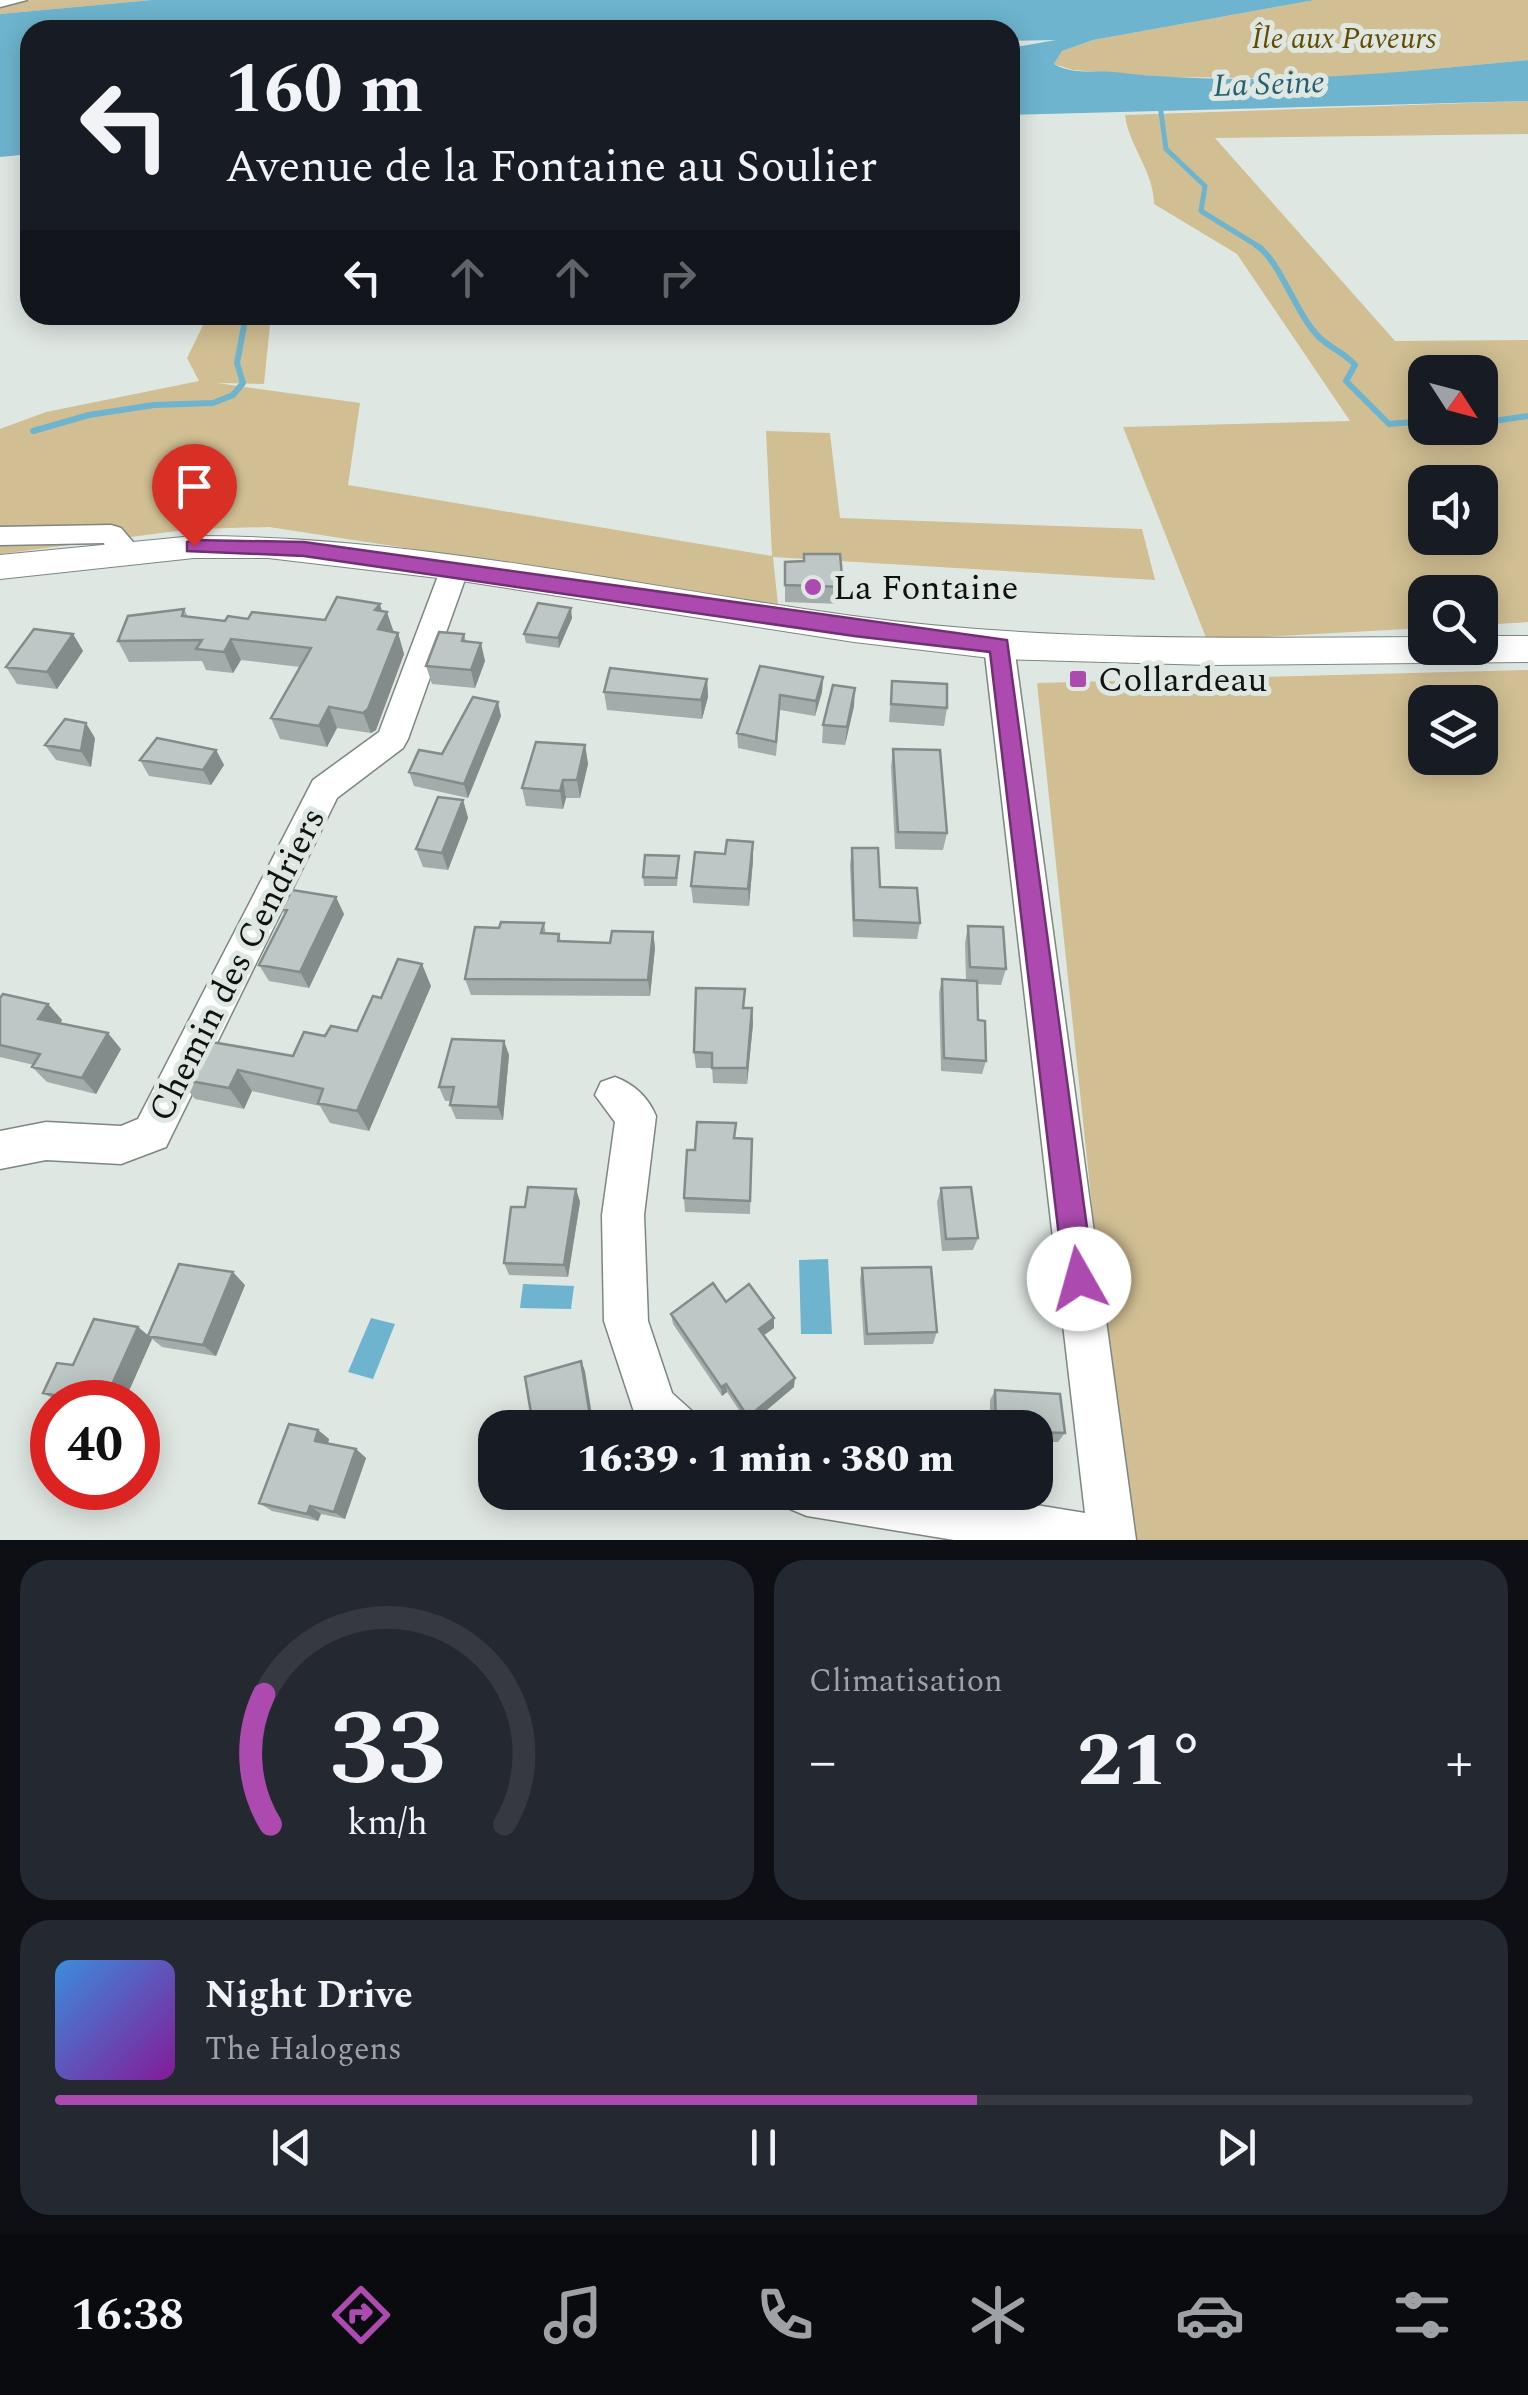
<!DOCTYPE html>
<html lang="fr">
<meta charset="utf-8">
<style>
body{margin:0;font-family:Spectral,serif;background:#242831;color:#f1f3f6;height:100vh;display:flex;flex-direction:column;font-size:38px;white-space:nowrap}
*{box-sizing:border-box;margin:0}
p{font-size:32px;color:#9ea1a6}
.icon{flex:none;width:55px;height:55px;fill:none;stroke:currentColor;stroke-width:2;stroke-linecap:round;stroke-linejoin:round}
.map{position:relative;height:1540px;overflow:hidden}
.side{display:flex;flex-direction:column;gap:20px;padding:20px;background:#0d0f14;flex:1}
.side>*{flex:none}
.hud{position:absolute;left:20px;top:20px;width:1000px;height:305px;border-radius:30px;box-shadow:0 5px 25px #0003;background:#171b24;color:#f1f3f6;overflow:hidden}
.needle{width:65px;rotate:126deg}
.controls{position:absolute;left:1408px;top:355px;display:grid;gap:20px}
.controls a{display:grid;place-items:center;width:90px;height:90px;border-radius:20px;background:#171b24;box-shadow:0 5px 25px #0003;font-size:50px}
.speed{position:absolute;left:30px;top:1380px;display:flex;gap:20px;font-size:50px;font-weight:700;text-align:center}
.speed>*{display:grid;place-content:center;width:130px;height:130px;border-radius:50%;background:#171b24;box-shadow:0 5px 25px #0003;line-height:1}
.speed .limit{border:15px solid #d22;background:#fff;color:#111}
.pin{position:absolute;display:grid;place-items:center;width:85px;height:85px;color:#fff;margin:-102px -42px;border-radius:50% 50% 50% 0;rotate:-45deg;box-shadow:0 0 10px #0007}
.pin .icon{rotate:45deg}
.me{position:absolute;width:110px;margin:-55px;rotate:353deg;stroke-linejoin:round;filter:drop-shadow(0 0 8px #0008)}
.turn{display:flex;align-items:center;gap:35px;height:210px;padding:0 40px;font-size:45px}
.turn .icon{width:130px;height:130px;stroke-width:2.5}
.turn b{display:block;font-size:70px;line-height:85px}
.lanes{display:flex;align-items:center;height:95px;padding:0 40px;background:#0003;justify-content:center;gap:50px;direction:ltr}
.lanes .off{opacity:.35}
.big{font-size:75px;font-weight:800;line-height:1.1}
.side .card{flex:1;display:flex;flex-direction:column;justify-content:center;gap:15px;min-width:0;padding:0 35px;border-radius:30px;background:#242831}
.side .dial{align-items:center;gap:0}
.dial svg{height:260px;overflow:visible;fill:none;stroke:#363941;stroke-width:7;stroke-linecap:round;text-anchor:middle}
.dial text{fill:#f1f3f6;stroke:none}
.song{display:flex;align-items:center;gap:30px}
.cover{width:120px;height:120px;border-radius:15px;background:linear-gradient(135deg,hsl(210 70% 55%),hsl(290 70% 35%))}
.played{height:10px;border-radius:5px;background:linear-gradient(90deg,#ad4ab0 65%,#363941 65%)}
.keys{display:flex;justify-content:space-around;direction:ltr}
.heat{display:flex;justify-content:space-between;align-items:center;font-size:55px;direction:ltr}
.side .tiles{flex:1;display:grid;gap:20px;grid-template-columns:1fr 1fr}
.card:last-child{grid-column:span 2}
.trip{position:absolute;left:478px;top:1410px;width:575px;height:100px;border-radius:30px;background:#171b24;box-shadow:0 5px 25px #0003;font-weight:800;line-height:100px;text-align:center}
.dock{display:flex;height:160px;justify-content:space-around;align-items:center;background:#090b0e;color:#9ea1a6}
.dock .icon{width:70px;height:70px}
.dock .current{color:#ad4ab0}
.dock b{font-size:45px;color:#f1f3f6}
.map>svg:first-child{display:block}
</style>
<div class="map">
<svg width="1528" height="1540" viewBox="0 0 1528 1540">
<rect width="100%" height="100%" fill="#dfe7e2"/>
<path fill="#d1be93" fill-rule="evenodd" d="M33 0H152L0 14V3Z
M1315 0H1528V60L1328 79 1168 77 1073 70 1054 64 1062 51 1093 40Z
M1528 101V134L1215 138 1395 341 1528 340V622L1480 625V592H1425V628L1207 640 1123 427 1350 421 1237 254 1154 204C1154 171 1129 147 1125 115ZM1425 372H1480V428H1425ZM1425 482H1480V538H1425Z
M208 315H271L264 384 217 383 360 403 348 485 772 556 766 431 830 433 840 518 1142 529 1155 580 773 557 778 605 269 527 192 529 0 554V429L46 412 199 381 187 358Z
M1528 670V1540H1127L1037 683ZM1425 702H1480V758H1425Z"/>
<path fill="#6eb4ce" d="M152 0H1315L1093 40 1062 51 1054 64C1072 75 1094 70 1114 72 1252 88 1390 73 1528 60V101L1010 115V48L1056 40 1010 41V30H30V154L0 157V14Z
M828 1259 832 1334H801L799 1260Z
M523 1284 574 1286 571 1309 520 1308Z
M371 1318 395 1324 373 1379 348 1372Z"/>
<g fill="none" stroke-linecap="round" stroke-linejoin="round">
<path stroke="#6eb4ce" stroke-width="5" d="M1160 105 1166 149 1205 186 1201 211 1261 248"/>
<path stroke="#6eb4ce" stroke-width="6" d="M1257 246C1279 259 1296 314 1318 336 1329 348 1344 352 1355 365L1346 381 1389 424 1425 421
M1480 423 1528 416
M33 431 89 415 154 405 213 403 233 395 243 383 237 363 246 315"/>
<g stroke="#7e8681" stroke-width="3">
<path id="minor" d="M0 0H27L0 7Z
M111 525 121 528 133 542 129 560H109L104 543 0 545V527Z
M455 558 465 561 469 568 408 739 403 748 337 798 166 1147 121 1164 46 1160 0 1169V1131L46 1122 121 1126 138 1119 313 780 379 732 441 568 445 561Z
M999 635 1010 638 1014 646 1136 1540H954L807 1516 790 1509 784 1492H956L1085 1513 984 646 988 638Z
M615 1077C634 1084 648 1097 656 1116L644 1215 648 1321 672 1393 693 1412 700 1428H642L638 1424 604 1321 602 1215 615 1122 595 1095 601 1082Z"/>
</g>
<g stroke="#7e8681" stroke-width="2">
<path id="major" d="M194 536C415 536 634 586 853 616 1043 642 1234 638 1425 637V648H1480V636H1528V662L1210 665 999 659 854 642 455 580 268 558H194L0 579V555Z"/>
</g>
<use href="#minor" fill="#fff" fill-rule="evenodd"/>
<use href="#major" fill="#fff" fill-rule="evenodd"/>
</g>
<path fill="#a3acaa" d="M804 561 843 587 842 604 785 602V562Z
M184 609 188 617 225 621 248 619 325 620 382 611 394 632 398 633 404 654 376 730 371 733 337 728 327 747 280 739 271 718 300 667 241 660 233 673 206 670 202 661 129 662 118 641Z
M572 618 559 648 526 643 524 634Z
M73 634 83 651 57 689 17 684 6 667Z
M464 634 466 641 485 661 475 688 432 684 426 666Z
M760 666 823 677 822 692 815 716 780 710 776 756 738 748 737 733Z
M707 679 708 697 702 719 607 710 604 692Z
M892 681 947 708 944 726 889 722Z
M854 706 845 745 822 743 823 725Z
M501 716 468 798 414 786 409 772 442 754Z
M95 738 91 767 56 760 45 745Z
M585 745 588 764 580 798H566L563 809 526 806 522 788Z
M893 749 947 833 943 850 895 849 891 767Z
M216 750 224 765 211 785 149 776 140 760Z
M463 800 468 818 448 870 423 867 416 849Z
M852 848 880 887 920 923 917 939 853 937 850 865Z
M679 856V865L677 886H644L643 877Z
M753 860 749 906 693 903 691 886Z
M282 909 344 914 309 988 269 981 259 965 285 915Z
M544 923 546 934H559L561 941 610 943 653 932 655 948 650 996 471 995 465 979 499 928Z
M968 926 1006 969 1001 985 977 984 978 1020 986 1061 982 1074 941 1071 939 993 942 979 966 980 965 943Z
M431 986 369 1131 330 1123 320 1106 252 1091 244 1109 195 1099 179 1079 293 1056 325 1036 357 1031 381 998Z
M0 998 48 1004 62 1020 60 1024 121 1049 96 1094 47 1082 32 1067 34 1065 0 1057Z
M745 1008H752L753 1024 747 1084 713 1083 712 1068H696L694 1052Z
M504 1041 509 1055 503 1120 456 1119 450 1105 451 1101H445L439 1087Z
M752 1139 750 1214 685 1212 684 1198 695 1150Z
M941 1188 978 1238 973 1250 942 1251 937 1202Z
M576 1189 580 1202 568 1277 509 1275 504 1263 525 1207Z
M862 1268 937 1332 933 1344 864 1345 860 1280Z
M245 1285 216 1356 162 1347 152 1339 124 1402H60L43 1393 138 1327 148 1335Z
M726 1302 774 1328 764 1335 794 1387 749 1425 727 1392 722 1396 673 1324 671 1314Z
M995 1390 1065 1433 1058 1442H1035V1428H990V1400Z
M318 1430 329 1439 328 1444 356 1449 366 1458 345 1519 321 1514 318 1521 272 1511 259 1503Z"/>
<path fill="#848c8b" d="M380 604 384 618 387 612 394 633 378 629 375 610Z
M571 608 572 618 559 648 558 638Z
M398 633 404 654 376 730 371 733 363 713Z
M73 634 83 651 57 689 47 672Z
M231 639 241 660 233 673 224 652Z
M481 643 485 661 475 688 471 670Z
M823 677 822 692 815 716 816 701Z
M707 679 708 697 702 719 701 700Z
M855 688 854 706 845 745 847 727Z
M498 702 501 716 468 798 464 784Z
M329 707 337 728 327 747 319 726Z
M86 723 95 738 91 767 81 751Z
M585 745 588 764 580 798 577 780Z
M216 750 224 765 211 785 203 770Z
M563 780 566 798 563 809 560 791Z
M463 800 468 818 448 870 442 853Z
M753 842V860L749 906 748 889Z
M336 897 344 914 309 988 300 972Z
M653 932 655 948 650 996 648 980Z
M422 964 431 986 369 1131 357 1111Z
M48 1004 62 1020 53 1035 38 1019Z
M752 1008 753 1024 747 1084V1068Z
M108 1033 121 1049 96 1094 82 1078Z
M504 1041 509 1055 503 1120 498 1107Z
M238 1070 252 1091 244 1109 229 1088Z
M576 1189 580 1202 568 1277 564 1265Z
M233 1272 245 1285 216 1356 203 1345Z
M774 1318V1328L760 1338 759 1329Z
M138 1327 152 1339 124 1402H104Z
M581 1361 585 1371 594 1428H592Z
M795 1378 794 1387 749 1425 748 1417Z
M726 1384 727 1392 722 1396 721 1387Z
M318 1430 329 1439 326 1450 315 1441Z
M356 1449 366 1458 345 1519 334 1512Z
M527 1492H549L531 1498Z
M310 1506 321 1514 318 1521 307 1514Z"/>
<path fill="#bdc8c6" stroke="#848c8b" stroke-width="2.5" d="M804 554H840L843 587 785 585V562L804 561Z
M337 597 380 604 375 610 387 612 378 629 398 633 368 709 363 713 329 707 319 726 271 718 311 648 231 639 224 652 196 649 202 640 118 641 128 616 184 609 182 616 225 621 228 616 248 619 252 612 325 620Z
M538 603 571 608 558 638 524 634Z
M34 629 73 634 47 672 6 667Z
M439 632 464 634 462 641 481 643 471 670 426 666Z
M760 666 823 677 816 701 780 695 776 742 737 733Z
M610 668 707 679 701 700 604 692Z
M892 681 947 684V708L891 704Z
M833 685 855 688 847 727 823 725Z
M473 697 498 702 464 784 409 772 419 750 442 754Z
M65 719 86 723 81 751 45 745Z
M157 738 216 750 203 770 140 760Z
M536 742 585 745 577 780H563L560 791 522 788Z
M893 749 940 750 947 833 898 832Z
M438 797 463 800 442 853 416 849Z
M727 840 753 842 748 889 691 886 695 852 725 854Z
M852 848H878L880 887 917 888 920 923 854 920Z
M645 855 679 856 676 878 643 877Z
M292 890 336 897 300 972 259 965 287 910 282 909Z
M501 922 544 923 541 933 559 934 558 941 610 943 612 931 653 932 648 980 465 979 475 927 499 928Z
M968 926 1003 927 1006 969 970 967Z
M398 959 422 964 357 1111 318 1103 323 1089 238 1070 229 1088 179 1079 200 1040 293 1056 304 1032 325 1036 331 1026 357 1031 373 996 381 998Z
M942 979 977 981 978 1020 985 1021 986 1061 944 1058Z
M696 988 745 989 743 1008H752L747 1068H712V1053L694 1052Z
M3 994 48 1004 38 1019 108 1033 82 1078 32 1067 40 1054 0 1045V998Z
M452 1039 504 1041 498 1107 450 1105 454 1087H439Z
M697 1122 736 1123 734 1138 752 1139 750 1201 684 1198 687 1150H695Z
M528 1187 576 1189 564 1265 504 1263 511 1207H525Z
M971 1187 978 1238 946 1239 941 1188Z
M179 1264 233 1272 203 1345 148 1336Z
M931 1267 937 1332 867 1334 862 1268Z
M713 1283 726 1302 749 1284 774 1318 759 1329 795 1378 748 1417 726 1384 721 1387 671 1314Z
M94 1319 138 1327 104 1402H91L43 1393 57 1363 73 1365Z
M581 1361 592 1428H516L515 1418 531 1413 525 1377Z
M995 1390 1060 1394 1065 1433 1035 1432V1428H996Z
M289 1424 318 1430 315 1441 356 1449 334 1512 310 1506 307 1514 259 1503Z"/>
<path fill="#ad4ab0" stroke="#703072" stroke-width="2.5" d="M194 540 304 542 1007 640 1094 1279 1090 1290 1079 1294 1069 1290 1064 1279 990 652 854 636 304 556 187 551V542Z"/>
<g fill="#ad4ab0" stroke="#dfe7e2" stroke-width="4">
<circle cx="813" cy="587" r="10"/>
<rect x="1068" y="669" width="20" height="20" rx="5"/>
</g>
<g text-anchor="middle" stroke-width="10" stroke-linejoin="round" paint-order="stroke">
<g font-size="30" font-style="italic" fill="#644b00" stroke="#dfe7e2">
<text x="1344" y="48">Île aux Paveurs</text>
</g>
<g font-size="32" font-style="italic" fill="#275f72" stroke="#dfe7e2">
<text transform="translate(1269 83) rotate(-2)" y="11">La Seine</text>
</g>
<g font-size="35" fill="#0f1210" stroke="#dfe7e2" text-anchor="start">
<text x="833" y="599">La Fontaine</text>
<text x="1098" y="691">Collardeau</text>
</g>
<g font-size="35" fill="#0f1210" stroke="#dfe7e2">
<text transform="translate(236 964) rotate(-63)" y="12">Chemin des Cendriers</text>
</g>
</g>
</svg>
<div class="controls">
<a><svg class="needle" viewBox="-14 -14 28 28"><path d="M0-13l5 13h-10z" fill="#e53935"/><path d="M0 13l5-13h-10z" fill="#9ea1a6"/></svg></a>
<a><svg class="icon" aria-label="sound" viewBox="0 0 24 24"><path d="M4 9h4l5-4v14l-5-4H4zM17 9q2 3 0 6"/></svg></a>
<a><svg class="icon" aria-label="search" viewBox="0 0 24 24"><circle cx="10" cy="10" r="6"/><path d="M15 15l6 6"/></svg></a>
<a><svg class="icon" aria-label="layers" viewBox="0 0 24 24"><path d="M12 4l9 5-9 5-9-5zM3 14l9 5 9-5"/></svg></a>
</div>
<div class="speed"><div class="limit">40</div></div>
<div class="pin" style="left:194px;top:546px;background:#d93025"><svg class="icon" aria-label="arrive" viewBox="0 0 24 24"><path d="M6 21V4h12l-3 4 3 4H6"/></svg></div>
<svg class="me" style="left:1079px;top:1279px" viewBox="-20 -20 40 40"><circle r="19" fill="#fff"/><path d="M0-13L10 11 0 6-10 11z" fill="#ad4ab0"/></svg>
<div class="trip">16:39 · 1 min · 380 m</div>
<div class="hud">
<div class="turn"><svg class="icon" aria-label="left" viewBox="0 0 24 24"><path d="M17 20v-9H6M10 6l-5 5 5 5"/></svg><div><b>160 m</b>Avenue de la Fontaine au Soulier</div></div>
<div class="lanes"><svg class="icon" aria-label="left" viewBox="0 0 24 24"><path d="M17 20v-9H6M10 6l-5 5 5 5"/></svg><svg class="icon off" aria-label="ahead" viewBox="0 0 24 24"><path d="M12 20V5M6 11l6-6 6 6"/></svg><svg class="icon off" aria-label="ahead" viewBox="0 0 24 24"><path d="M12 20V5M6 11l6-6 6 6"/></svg><svg class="icon off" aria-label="right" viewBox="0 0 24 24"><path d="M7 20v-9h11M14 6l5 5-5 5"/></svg></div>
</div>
</div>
<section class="side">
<div class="tiles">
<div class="card dial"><svg viewBox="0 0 100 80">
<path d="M14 69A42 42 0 1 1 86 69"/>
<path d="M14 69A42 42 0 0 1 12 29" stroke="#ad4ab0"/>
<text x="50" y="56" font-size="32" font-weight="700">33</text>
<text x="50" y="72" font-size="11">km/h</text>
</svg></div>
<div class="card"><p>Climatisation</p>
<div class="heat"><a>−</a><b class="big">21°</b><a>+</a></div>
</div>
<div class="card">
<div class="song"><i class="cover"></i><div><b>Night Drive</b><p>The Halogens</p></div></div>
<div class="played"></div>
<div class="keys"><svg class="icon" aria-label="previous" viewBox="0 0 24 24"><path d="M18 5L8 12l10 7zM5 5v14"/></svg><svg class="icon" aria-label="pause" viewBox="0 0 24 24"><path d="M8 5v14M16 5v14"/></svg><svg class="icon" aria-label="next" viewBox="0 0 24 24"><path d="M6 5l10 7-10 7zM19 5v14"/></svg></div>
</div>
</div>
</section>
<nav class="dock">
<b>16:38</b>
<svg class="icon current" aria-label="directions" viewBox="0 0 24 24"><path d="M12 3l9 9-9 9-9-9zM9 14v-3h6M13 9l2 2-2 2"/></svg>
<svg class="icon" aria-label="music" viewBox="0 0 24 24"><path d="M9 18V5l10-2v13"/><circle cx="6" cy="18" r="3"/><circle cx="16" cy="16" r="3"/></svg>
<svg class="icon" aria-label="phone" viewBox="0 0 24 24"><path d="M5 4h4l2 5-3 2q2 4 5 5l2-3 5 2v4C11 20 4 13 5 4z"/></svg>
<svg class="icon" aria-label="climate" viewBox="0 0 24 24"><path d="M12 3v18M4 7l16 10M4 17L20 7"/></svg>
<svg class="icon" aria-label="car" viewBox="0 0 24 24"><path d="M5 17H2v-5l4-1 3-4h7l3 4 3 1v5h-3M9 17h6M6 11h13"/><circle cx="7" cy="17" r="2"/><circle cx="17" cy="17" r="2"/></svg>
<svg class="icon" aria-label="filters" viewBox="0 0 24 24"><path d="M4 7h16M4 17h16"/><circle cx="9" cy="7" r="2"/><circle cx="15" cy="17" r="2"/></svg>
</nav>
